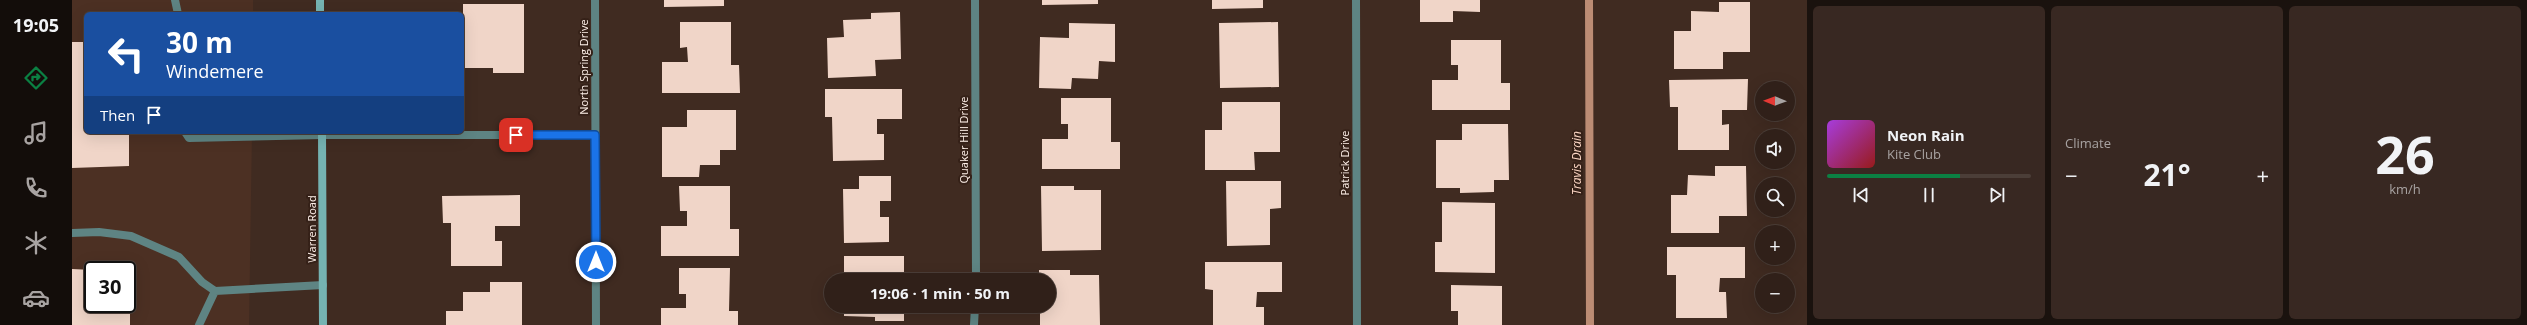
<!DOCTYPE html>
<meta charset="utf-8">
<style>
body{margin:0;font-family:"Open Sans",sans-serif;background:#382822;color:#f1f3f6;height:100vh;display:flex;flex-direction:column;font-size:15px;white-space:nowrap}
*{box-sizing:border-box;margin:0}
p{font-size:13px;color:#a8a3a2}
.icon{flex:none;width:22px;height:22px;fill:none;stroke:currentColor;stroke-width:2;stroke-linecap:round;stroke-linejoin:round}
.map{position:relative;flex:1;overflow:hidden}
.panel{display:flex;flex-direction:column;gap:6px;padding:6px;background:#1a120e;width:720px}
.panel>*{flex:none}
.guide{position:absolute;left:12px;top:12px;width:380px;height:122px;border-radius:6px;box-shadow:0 4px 16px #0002,0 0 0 1px #4b3e38;background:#1a4fa0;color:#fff;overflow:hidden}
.needle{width:26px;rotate:271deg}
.fabs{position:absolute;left:1683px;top:81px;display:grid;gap:8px}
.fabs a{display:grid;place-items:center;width:40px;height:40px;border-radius:50%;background:#302019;box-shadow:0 4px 16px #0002,0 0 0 1px #4b3e38;font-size:20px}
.speed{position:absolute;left:12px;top:261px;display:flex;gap:8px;font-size:20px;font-weight:700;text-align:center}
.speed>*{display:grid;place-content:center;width:52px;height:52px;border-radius:50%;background:#302019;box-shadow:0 4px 16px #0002,0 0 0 1px #4b3e38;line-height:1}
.speed .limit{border:2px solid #111;border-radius:6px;background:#fff;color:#111}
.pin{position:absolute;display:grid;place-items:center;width:34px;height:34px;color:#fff;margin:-17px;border-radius:8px;box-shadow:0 2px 6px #0006}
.me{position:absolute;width:44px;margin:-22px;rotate:0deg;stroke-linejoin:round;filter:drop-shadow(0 0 3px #0008)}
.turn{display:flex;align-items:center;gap:14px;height:84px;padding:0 16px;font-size:18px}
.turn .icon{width:52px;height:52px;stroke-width:2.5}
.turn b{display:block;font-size:28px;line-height:34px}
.then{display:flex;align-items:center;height:38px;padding:0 16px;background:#0003;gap:8px;font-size:15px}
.big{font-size:30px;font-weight:700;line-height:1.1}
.panel .tile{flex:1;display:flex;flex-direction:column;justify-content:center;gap:6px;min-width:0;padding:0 14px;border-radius:6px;background:#382822}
.panel .dial{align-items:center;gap:0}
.dial b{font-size:52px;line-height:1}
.song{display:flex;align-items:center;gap:12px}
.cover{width:48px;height:48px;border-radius:6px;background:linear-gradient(135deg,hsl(280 70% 55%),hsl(0 70% 35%))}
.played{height:4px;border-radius:2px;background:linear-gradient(90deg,#0b8043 65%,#4b3e38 65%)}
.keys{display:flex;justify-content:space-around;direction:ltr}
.heat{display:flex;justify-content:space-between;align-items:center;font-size:22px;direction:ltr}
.panel .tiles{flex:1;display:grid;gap:6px;grid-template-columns:repeat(3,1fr)}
.trip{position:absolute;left:752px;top:273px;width:232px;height:40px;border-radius:20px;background:#302019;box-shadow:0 4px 16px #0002,0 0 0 1px #4b3e38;font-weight:700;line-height:40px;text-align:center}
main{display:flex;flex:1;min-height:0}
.tab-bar{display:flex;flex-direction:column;width:72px;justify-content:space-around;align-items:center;background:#130d0a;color:#a8a3a2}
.tab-bar .icon{width:28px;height:28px}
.tab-bar .selected{color:#0b8043}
.tab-bar b{font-size:18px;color:#f1f3f6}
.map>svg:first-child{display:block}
</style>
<main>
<nav class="tab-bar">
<b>19:05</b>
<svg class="icon selected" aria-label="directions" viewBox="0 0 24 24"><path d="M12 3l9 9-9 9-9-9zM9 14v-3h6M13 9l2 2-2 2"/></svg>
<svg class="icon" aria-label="music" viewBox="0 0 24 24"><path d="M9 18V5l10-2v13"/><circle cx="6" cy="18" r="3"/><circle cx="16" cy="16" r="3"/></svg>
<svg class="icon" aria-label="phone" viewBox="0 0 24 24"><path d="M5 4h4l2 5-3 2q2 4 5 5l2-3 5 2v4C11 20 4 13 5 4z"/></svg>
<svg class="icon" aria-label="climate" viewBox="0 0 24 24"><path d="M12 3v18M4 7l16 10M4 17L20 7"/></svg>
<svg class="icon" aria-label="car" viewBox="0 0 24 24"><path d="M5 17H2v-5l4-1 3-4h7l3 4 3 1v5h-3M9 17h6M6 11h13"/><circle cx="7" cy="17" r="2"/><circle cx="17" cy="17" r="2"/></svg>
</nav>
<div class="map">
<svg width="1735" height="325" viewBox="0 0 1735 325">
<rect width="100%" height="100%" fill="#402b21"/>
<path fill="#4c3023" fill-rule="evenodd" d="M0 0H181V14H14V132H180L177 325H0ZM21 270H55V304H21Z"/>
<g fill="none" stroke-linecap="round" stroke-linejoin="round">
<path stroke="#bc8c74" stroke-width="8" d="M1517 0 1518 325"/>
</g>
<path fill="#f0d5c8" d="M592 0H652V6L592 7Z
M970 0H1026V4L970 5Z
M1140 0H1191V8L1140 9Z
M1348 0H1408V12L1381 11V22H1348Z
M1647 2H1678V52H1651V69H1602V31H1619V11L1647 12Z
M391 4H452V73H421V68H391Z
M828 12 829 59 803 60 804 76 756 78 755 38 772 37 771 20 799 19V13Z
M608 22H659V65H667L668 93H590V62H616L615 47 608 48Z
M1206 22 1207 87 1148 88 1147 23Z
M997 23 1043 24V62L1027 61 1026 79 1000 78 999 89 967 88 968 37 997 38Z
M1379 40H1429V83H1438V110H1360V80H1386V65H1379Z
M0 42H14V132H57V166L0 168Z
M1676 79 1675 110H1650V125L1657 124V150H1606V107H1598L1597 80Z
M753 89H830V119H805V134H812V160L761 161 760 117H753Z
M989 98H1039V142H1048V169H970V139H996V124H989Z
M1150 102H1208V152H1182L1183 170H1133V130H1150Z
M615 110H664V150H648V165H628L627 177H590V127H615Z
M1390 124H1436L1437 180H1422V192L1388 193V188H1364V140H1390Z
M1643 166H1674L1675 216H1647V233H1599V195H1615L1616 175 1643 176Z
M787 176H819V201H808V217H817V242L772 243 771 189H787Z
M1154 181H1209V208L1198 209V245L1155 246Z
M607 186H658V229H667V256H589V226H615V211H608Z
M969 186H1002V190H1029V250L970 251Z
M448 195V226H423V241H430V266H379V223H371L370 196Z
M1370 202 1423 203V273L1363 272V242H1370Z
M1595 247H1673V278H1648L1647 292H1654L1655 318H1604V275H1595Z
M772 256H832V280H772Z
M1133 262H1210V292H1185L1184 307H1192V325H1141V290L1133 289Z
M607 268H658L657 311H666V325H589V308H614V294H607Z
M0 269 21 270V304H55V298H58V325H0Z
M967 270H998V275H1027L1028 325H968V306H977V280H967Z
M418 282H450V325H374V311H391V292H418Z
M1379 285 1430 286V325H1386V311H1379Z
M772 306H832V321H803V317L772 316Z"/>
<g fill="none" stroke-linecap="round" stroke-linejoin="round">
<path stroke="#5e8483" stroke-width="8" d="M103 0 106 14
M113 132 117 138 250 135
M0 233 27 232 59 236 107 257 130 282 143 291 251 285
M127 325 143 291"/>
<path stroke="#5e8483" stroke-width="8" d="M523 0 524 325
M903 0 904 280
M1284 0 1285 325
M250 135H523
M902 325 903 306"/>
<path stroke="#75b3b2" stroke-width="8" d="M248 0V14
M250 132 251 325"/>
</g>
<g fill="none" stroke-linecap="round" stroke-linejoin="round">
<g stroke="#114b97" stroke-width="10">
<path id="route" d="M444 135H523L524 262"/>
</g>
<use href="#route" stroke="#1a73e8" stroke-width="7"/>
</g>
<g text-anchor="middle" stroke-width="4" stroke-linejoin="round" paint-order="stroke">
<g font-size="11" fill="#fff1ea" stroke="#352118">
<text transform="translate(512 67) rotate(-90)" y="4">North Spring Drive</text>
<text transform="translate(892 140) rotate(-90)" y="4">Quaker Hill Drive</text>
<text transform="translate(1273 163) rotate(-90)" y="4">Patrick Drive</text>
<text transform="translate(240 229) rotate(-90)" y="4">Warren Road</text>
</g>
<g font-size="12" font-style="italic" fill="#fbd5c3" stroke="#352118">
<text transform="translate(1505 163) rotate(-90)" y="4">Travis Drain</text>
</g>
</g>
</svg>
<div class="fabs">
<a><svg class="needle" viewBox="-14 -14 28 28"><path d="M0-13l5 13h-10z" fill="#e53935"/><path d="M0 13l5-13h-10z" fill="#a8a3a2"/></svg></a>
<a><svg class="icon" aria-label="sound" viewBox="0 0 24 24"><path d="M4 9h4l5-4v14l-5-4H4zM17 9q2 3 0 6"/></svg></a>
<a><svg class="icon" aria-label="search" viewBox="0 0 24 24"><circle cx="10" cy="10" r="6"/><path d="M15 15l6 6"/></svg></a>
<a>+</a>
<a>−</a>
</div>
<div class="speed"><div class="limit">30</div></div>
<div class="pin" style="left:444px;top:135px;background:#d93025"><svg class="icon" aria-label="arrive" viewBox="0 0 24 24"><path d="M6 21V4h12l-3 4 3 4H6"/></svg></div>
<svg class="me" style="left:524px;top:262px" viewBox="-20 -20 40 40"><circle r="17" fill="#1a73e8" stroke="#fff" stroke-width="3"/><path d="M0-11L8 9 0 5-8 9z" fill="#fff"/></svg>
<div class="trip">19:06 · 1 min · 50 m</div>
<div class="guide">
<div class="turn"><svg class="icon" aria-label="left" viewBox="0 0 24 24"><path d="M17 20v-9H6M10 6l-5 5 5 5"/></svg><div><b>30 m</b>Windemere</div></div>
<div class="then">Then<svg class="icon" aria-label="arrive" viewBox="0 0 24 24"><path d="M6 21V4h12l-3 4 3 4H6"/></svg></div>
</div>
</div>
<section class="panel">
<div class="tiles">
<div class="tile">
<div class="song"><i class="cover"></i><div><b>Neon Rain</b><p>Kite Club</p></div></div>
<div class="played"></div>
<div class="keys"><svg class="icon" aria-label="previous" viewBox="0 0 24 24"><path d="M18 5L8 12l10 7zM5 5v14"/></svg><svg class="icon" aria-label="pause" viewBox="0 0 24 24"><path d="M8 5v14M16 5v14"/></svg><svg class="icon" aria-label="next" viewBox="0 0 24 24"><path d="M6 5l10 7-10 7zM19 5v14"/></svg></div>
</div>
<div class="tile"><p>Climate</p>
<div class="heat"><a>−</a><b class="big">21°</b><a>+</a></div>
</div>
<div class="tile dial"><b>26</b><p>km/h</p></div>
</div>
</section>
</main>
